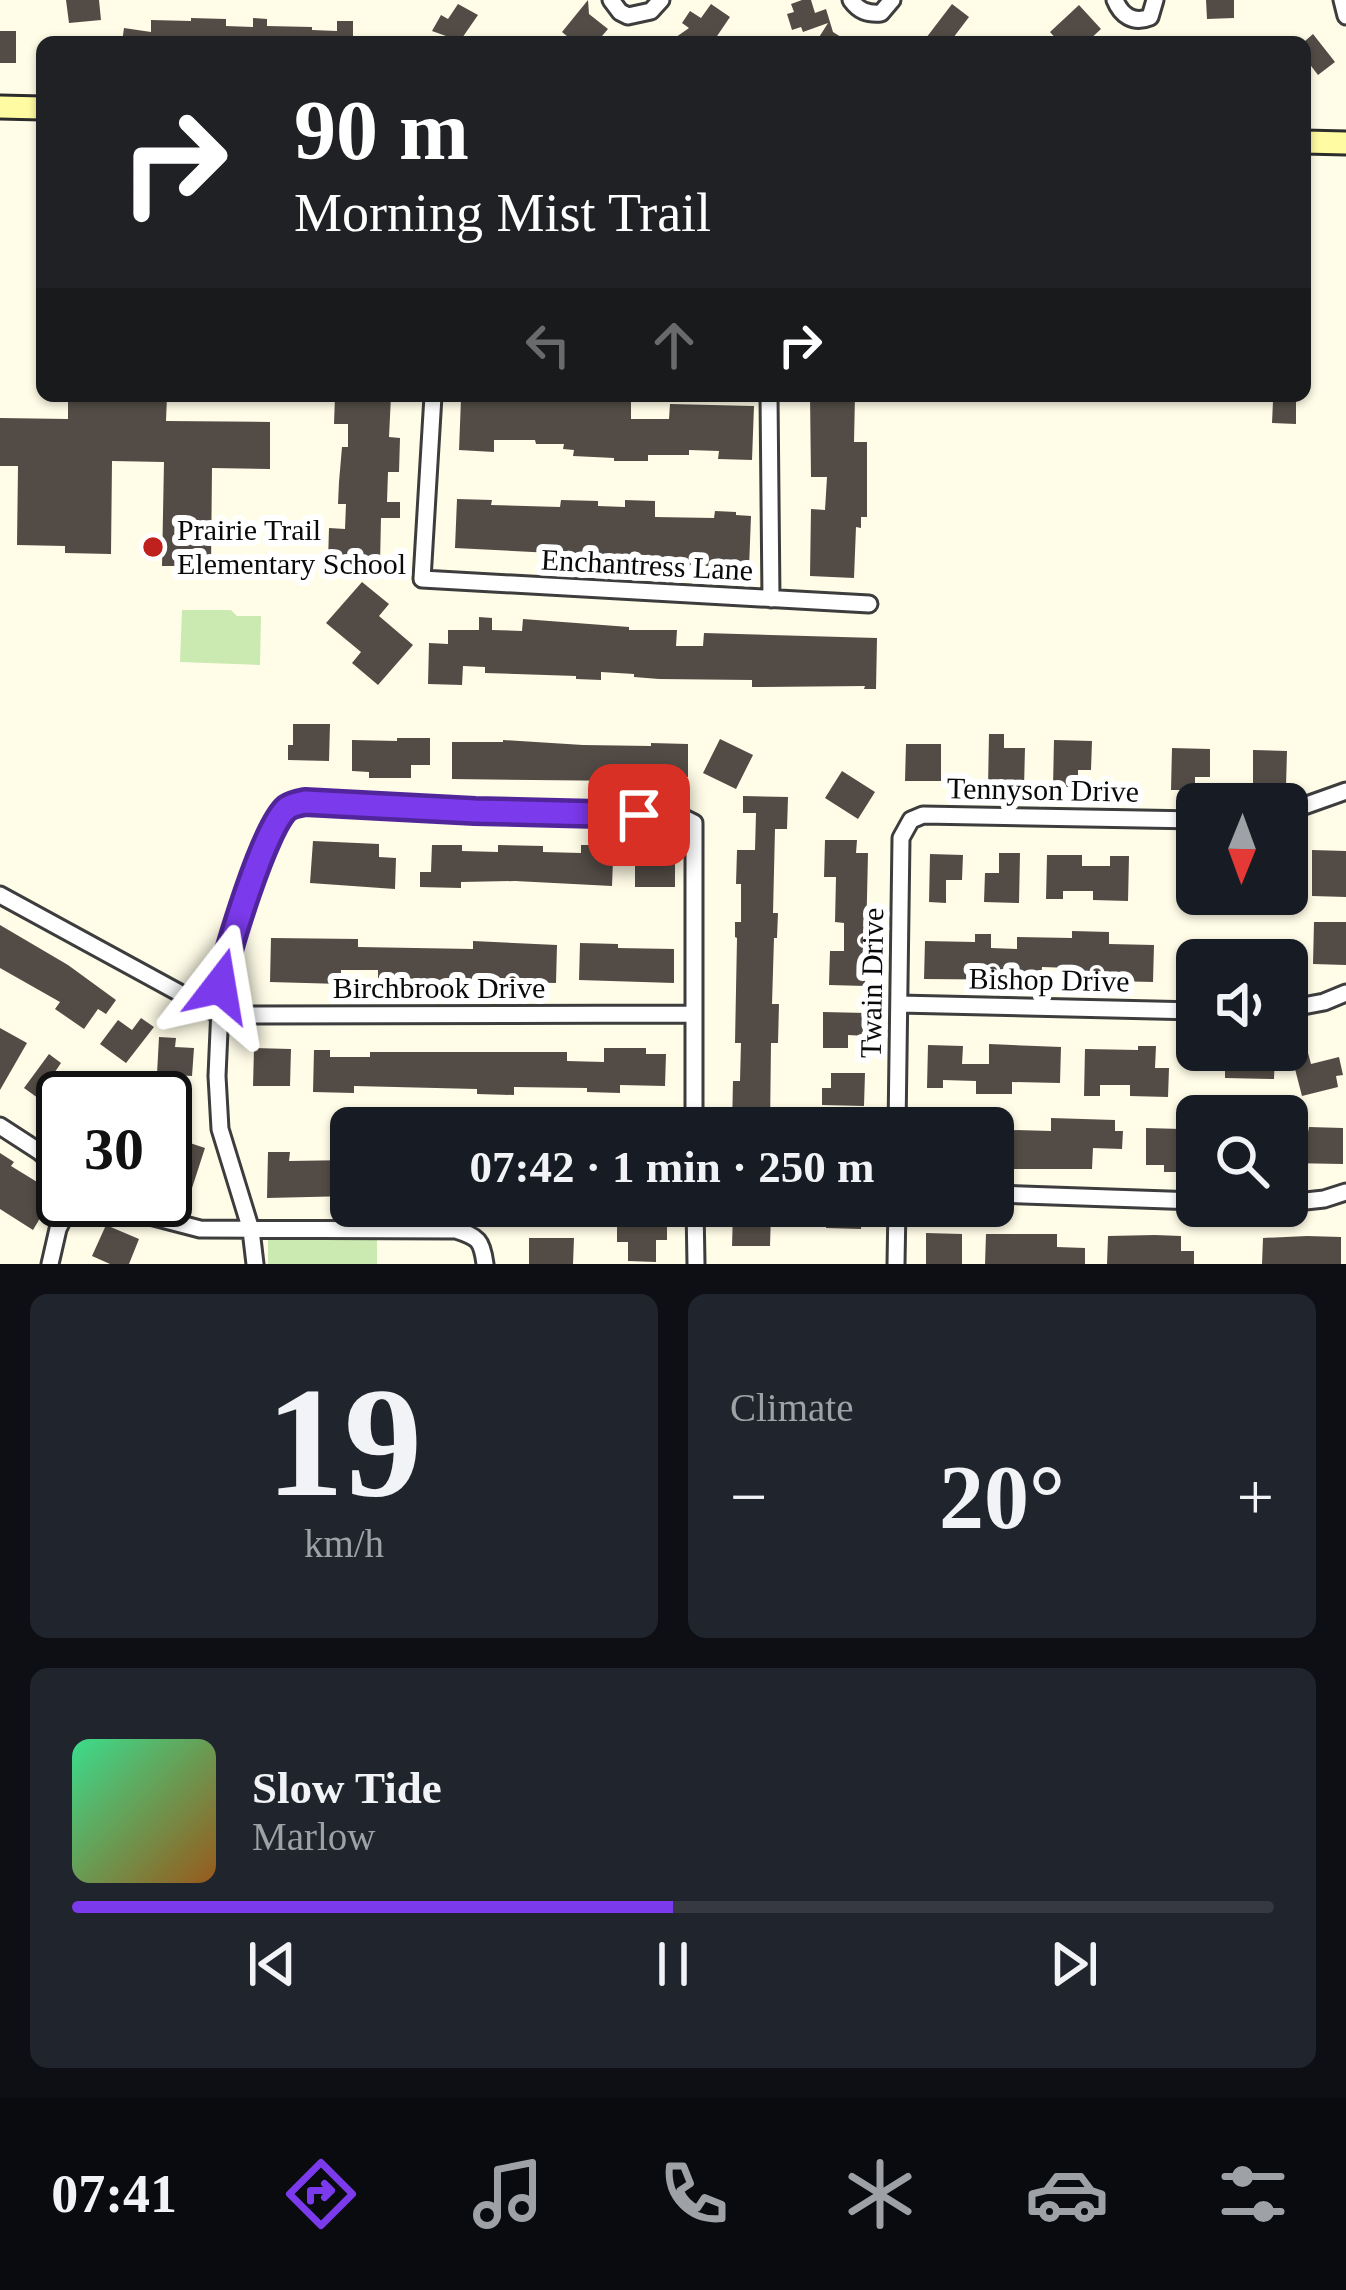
<!DOCTYPE html>
<meta charset="utf-8">
<style>
body{margin:0;font-family:Georgia,serif;background:#20242c;color:#f1f3f6;height:100vh;display:flex;flex-direction:column;font-size:45px;white-space:nowrap}
*{box-sizing:border-box;margin:0}
p{font-size:39px;color:#9ea1a6}
.icon{flex:none;width:66px;height:66px;fill:none;stroke:currentColor;stroke-width:2;stroke-linecap:round;stroke-linejoin:round}
.map{position:relative;height:1264px;overflow:hidden}
.details{display:flex;flex-direction:column;gap:30px;padding:30px;background:#0d0f14;flex:1}
.details>*{flex:none}
.top-card{position:absolute;left:36px;top:36px;width:1275px;height:366px;border-radius:18px;box-shadow:0 3px 9px #0004;background:#202124;color:#fff;overflow:hidden}
.needle{width:78px;rotate:181deg}
.fabs{position:absolute;left:1176px;top:783px;display:grid;gap:24px}
.fabs a{display:grid;place-items:center;width:132px;height:132px;border-radius:18px;background:#171b24;box-shadow:0 3px 9px #0004;font-size:60px}
.speed{position:absolute;left:36px;top:1071px;display:flex;gap:24px;font-size:60px;font-weight:700;text-align:center}
.speed>*{display:grid;place-content:center;width:156px;height:156px;border-radius:50%;background:#171b24;box-shadow:0 3px 9px #0004;line-height:1}
.speed .limit{border:6px solid #111;border-radius:18px;background:#fff;color:#111}
.pin{position:absolute;display:grid;place-items:center;width:102px;height:102px;color:#fff;margin:-51px;border-radius:24px;box-shadow:0 6px 18px #0006}
.me{position:absolute;width:132px;margin:-66px;rotate:14deg;stroke-linejoin:round;filter:drop-shadow(0 0 9px #0008)}
.turn{display:flex;align-items:center;gap:42px;height:252px;padding:0 60px;font-size:54px}
.turn .icon{width:156px;height:156px;stroke-width:2.5}
.turn b{display:block;font-size:84px;line-height:102px}
.lanes{display:flex;align-items:center;height:114px;padding:0 60px;background:#0003;justify-content:center;gap:60px;direction:ltr}
.lanes .off{opacity:.35}
.big{font-size:90px;font-weight:800;line-height:1.1}
.details .widget{flex:1;display:flex;flex-direction:column;justify-content:center;gap:18px;min-width:0;padding:0 42px;border-radius:18px;background:#20242c}
.details .dial{align-items:center;gap:0}
.dial b{font-size:156px;line-height:1}
.song{display:flex;align-items:center;gap:36px}
.cover{width:144px;height:144px;border-radius:18px;background:linear-gradient(135deg,hsl(150 70% 55%),hsl(30 70% 35%))}
.played{height:12px;border-radius:6px;background:linear-gradient(90deg,#7c3aed 50%,#363941 50%)}
.keys{display:flex;justify-content:space-around;direction:ltr}
.heat{display:flex;justify-content:space-between;align-items:center;font-size:66px;direction:ltr}
.details .tiles{flex:1;display:grid;gap:30px;grid-template-columns:1fr 1fr}
.widget:last-child{grid-column:span 2}
.trip{position:absolute;left:330px;top:1107px;width:684px;height:120px;border-radius:18px;background:#171b24;box-shadow:0 3px 9px #0004;font-weight:800;line-height:120px;text-align:center}
.dock{display:flex;height:192px;justify-content:space-around;align-items:center;background:#090b0e;color:#9ea1a6}
.dock .icon{width:84px;height:84px}
.dock .current{color:#7c3aed}
.dock b{font-size:54px;color:#f1f3f6}
.map>svg:first-child{display:block}
</style>
<div class="map">
<svg width="1346" height="1264" viewBox="0 0 1346 1264">
<rect width="100%" height="100%" fill="#fffce7"/>
<path fill="#caeab1" d="M182 610H231L237 616H261L260 665 180 662Z
M276 1237 377 1238V1264H268V1240Z"/>
<path fill="#534c46" d="M66 0H99L101 20 69 23Z
M588 0 589 14 608 29 597 42H574L562 32Z
M802 0H811L815 13 826 9 833 32 849 42H816L828 23 803 32 801 27 792 30 787 14 794 12 791 4Z
M1206 0H1234V18L1207 19Z
M458 4 478 15 460 41 432 31 441 15 448 19Z
M711 4 730 17 713 42H669L689 28 682 23 690 11 701 18Z
M952 4 969 17 950 42H923Z
M1079 5 1101 29 1087 42H1059L1050 32Z
M191 18 226 19V26L253 27V18L267 19V26L312 27V30L337 31V21H353V42H122L124 28 151 32V20L191 21Z
M0 31H16V63H0Z
M1313 34 1335 62 1318 75 1305 58V41Z
M68 396H167L166 421 270 422V469L212 468 211 566H162L164 462 112 461 111 554 65 553V546L17 545 18 466H0V418L68 419Z
M335 396H391L389 437 400 438 399 472H388L387 502H400V518H381L380 564 328 562 329 528 345 529 346 504H338L339 482 342 447H348V424H334Z
M509 396H547V398L582 400V397L631 399V419H669L670 404 754 406 752 460 718 459 719 451 689 450V455H648V461H614V458L573 456 574 450 563 449 564 444H536L535 440H494V452L459 450 461 399 509 401Z
M810 396H855L854 442H867V517H861V528L856 527 854 578 810 576 811 509 825 510 827 477H811Z
M1273 401H1296V424L1272 423Z
M457 499 492 500 491 505 560 507 561 500 598 501V506L625 507V500L655 501V517L714 518 715 511 736 512V515L751 516 749 568 666 564V561L630 560V557L455 548Z
M362 582 389 604 379 616 413 645 378 685 352 663 361 652 326 623Z
M479 617 492 618V630L522 631 523 619 629 627V630H677L676 646H703L704 633 877 638 876 689H864L865 686 752 687V680L659 679 634 677V674L601 672V680L576 679V676L485 673V667L463 666 462 685 428 684 429 643 448 644V630H479Z
M293 724H330L329 761 288 760V745H293Z
M989 734H1004V748H1025L1024 788 988 787Z
M397 738H430V765H411V778H369V772L352 771V740L397 741Z
M720 739 753 755 736 789 703 773Z
M503 740 583 745 651 746V743L688 744V777L631 776 630 781 452 779V742H503Z
M1054 740 1092 741 1091 770H1078V787H1053Z
M906 744H941V781H905Z
M1172 748 1210 749V777H1195V790H1171Z
M1253 750 1287 751 1286 787H1253Z
M842 771 875 792 858 819 825 798Z
M743 796 788 797 787 829H775L773 913H778L777 938H774L772 1004H779L778 1043H771L770 1128H732L733 1081H740L741 1043H735L737 938 735 937V922H741V884H736L737 850H755L756 813H743Z
M825 840H857L856 853H868L865 986 829 985 830 951H844V923L835 922 836 877H824Z
M313 841 379 844V857L396 858 395 889 310 883Z
M432 845H462V851L498 852V845L543 846V852L581 853V845H596V860H613L612 886 515 881 461 882V888L420 887V872H431Z
M635 848 675 849V887H635Z
M1312 850 1346 851V897L1312 896Z
M999 853H1020L1019 903 984 902 985 873H999Z
M930 854 963 855 962 880H946V903L929 902Z
M1047 855H1082V866H1110V856H1129L1128 901 1093 900V891H1063V899H1046Z
M1314 922H1346V965L1313 964Z
M0 925 68 965 116 1000 106 1014 98 1009 84 1029 55 1009 60 1002 0 968Z
M1072 931 1109 932V944L1154 945 1153 982 1071 980V968L1042 967 1041 980 924 979 925 941 975 942V934H991V948L1017 949V937L1072 938Z
M271 938 358 939V947L473 949V941L557 945 556 983 505 982V986L378 984V970H341V984L270 982Z
M1210 939H1226V945H1252V939L1290 940V960H1209Z
M580 943 618 944V948L674 949V983L579 980Z
M823 1012 866 1013V1036L848 1035V1048H823Z
M141 1018 154 1027 126 1063 100 1044 118 1020 132 1030Z
M0 1028 27 1043 0 1090Z
M159 1037 176 1038 175 1047 194 1048 192 1076 157 1074Z
M1305 1042 1311 1064 1339 1057 1343 1075 1336 1076 1338 1087 1302 1096 1289 1046Z
M989 1044 1061 1047 1060 1083 1012 1082V1094H976V1081L943 1080V1088H927L928 1045 963 1046 962 1064H989Z
M1138 1046H1156L1155 1068H1169L1168 1097 1130 1096V1085H1100V1096H1084L1085 1049 1138 1050Z
M254 1048 291 1049 290 1086H253Z
M604 1048H646V1054H666L665 1086 620 1085V1093L587 1092V1088L514 1087V1095L477 1094V1089L354 1086V1093L313 1092 314 1050H330V1057H370V1052H567V1061L604 1062Z
M1241 1050H1275L1274 1079 1225 1078V1063H1241Z
M49 1054 61 1063 44 1088 63 1102V1116L24 1088Z
M831 1073H865L864 1106 822 1105V1088H831Z
M1051 1118 1115 1120V1131H1123L1122 1149 1093 1148 1092 1169H993V1126H1012V1130L1051 1131Z
M1309 1127 1343 1128V1164L1287 1163V1132H1308Z
M1146 1128 1181 1129 1180 1172H1164V1165H1146Z
M172 1137 205 1148 192 1188 165 1179V1159Z
M268 1152H290L289 1161 351 1160V1196L267 1198Z
M0 1153 14 1162 11 1166 55 1193 33 1230 0 1209Z
M623 1206H664L663 1225H667V1240H656V1262L628 1261V1242H617V1224H622Z
M826 1206H862L861 1229 826 1228Z
M733 1211 771 1212 770 1246H732Z
M106 1225 139 1239 129 1264H110L92 1256Z
M926 1233 962 1234V1264H926Z
M986 1234H1057V1247L1085 1248V1264H985Z
M1155 1235 1181 1236V1251H1194V1264H1107L1108 1236Z
M1307 1236 1341 1237V1264H1262L1263 1238Z
M529 1238H574L573 1264H529Z"/>
<g fill="none" stroke-linecap="round" stroke-linejoin="round">
<g stroke="#3d3d3d" stroke-width="21">
<path id="street" d="M611 0 620 12 628 16 651 11 661 0
M851 0C859 11 867 14 881 13L892 0
M1115 0C1121 15 1133 24 1150 17L1155 0
M1342 0 1346 16
M433 396 422 579 869 604
M769 396 771 599
M1287 812 1346 791
M0 895 220 1015 692 1014
M899 1004 1197 1011
M1287 1009 1324 1002 1346 993
M0 1126 40 1152 63 1172
M897 1128 901 838 911 820 923 815 1197 820
M993 1194 1197 1201
M107 1200 127 1210 200 1229 456 1230C478 1237 482 1240 485 1264
M1287 1203 1324 1199 1346 1192
M695 1206 696 1264
M50 1264 58 1229 72 1200
M255 1264 251 1230 220 1129 217 1076 221 985 227 950 275 825 289 806 305 802 475 811 680 816 694 823V1128
M896 1264 897 1206"/>
</g>
<g stroke="#2c2c2c" stroke-width="27">
<path id="secondary" d="M0 107 42 108
M1305 142 1346 143"/>
</g>
<use href="#street" stroke="#fff" stroke-width="15"/>
<use href="#secondary" stroke="#fffba2" stroke-width="21"/>
</g>
<g fill="none" stroke-linecap="round" stroke-linejoin="round">
<g stroke="#51269a" stroke-width="30">
<path id="route" d="M220 986C227 953 264 827 287 808 291 805 300 803 305 802L475 811 639 815"/>
</g>
<use href="#route" stroke="#7c3aed" stroke-width="21"/>
</g>
<circle fill="#be211e" stroke="#fff" stroke-width="4.5" cx="153" cy="547" r="12"/>
<g text-anchor="middle" stroke-width="12" stroke-linejoin="round" paint-order="stroke">
<g font-size="30" fill="#0a0a0a" stroke="#fff" text-anchor="start">
<text x="177" y="540">Prairie Trail<tspan x="177" dy="34">Elementary School</tspan></text>
</g>
<g font-size="30" fill="#0a0a0a" stroke="#fff">
<text transform="translate(647 565) rotate(3)" y="10">Enchantress Lane</text>
<text transform="translate(1043 790) rotate(1)" y="10">Tennyson Drive</text>
<text transform="translate(1049 980) rotate(1)" y="10">Bishop Drive</text>
<text transform="translate(872 983) rotate(-89)" y="10">Twain Drive</text>
<text x="439" y="998">Birchbrook Drive</text>
</g>
</g>
</svg>
<div class="fabs">
<a><svg class="needle" viewBox="-14 -14 28 28"><path d="M0-13l5 13h-10z" fill="#e53935"/><path d="M0 13l5-13h-10z" fill="#9ea1a6"/></svg></a>
<a><svg class="icon" aria-label="sound" viewBox="0 0 24 24"><path d="M4 9h4l5-4v14l-5-4H4zM17 9q2 3 0 6"/></svg></a>
<a><svg class="icon" aria-label="search" viewBox="0 0 24 24"><circle cx="10" cy="10" r="6"/><path d="M15 15l6 6"/></svg></a>
</div>
<div class="speed"><div class="limit">30</div></div>
<div class="pin" style="left:639px;top:815px;background:#d93025"><svg class="icon" aria-label="arrive" viewBox="0 0 24 24"><path d="M6 21V4h12l-3 4 3 4H6"/></svg></div>
<svg class="me" style="left:220px;top:986px" viewBox="-20 -20 40 40"><path d="M0-17L14 15 0 8-14 15z" fill="#7c3aed" stroke="#fff" stroke-width="4"/></svg>
<div class="trip">07:42 · 1 min · 250 m</div>
<div class="top-card">
<div class="turn"><svg class="icon" aria-label="right" viewBox="0 0 24 24"><path d="M7 20v-9h11M14 6l5 5-5 5"/></svg><div><b>90 m</b>Morning Mist Trail</div></div>
<div class="lanes"><svg class="icon off" aria-label="left" viewBox="0 0 24 24"><path d="M17 20v-9H6M10 6l-5 5 5 5"/></svg><svg class="icon off" aria-label="ahead" viewBox="0 0 24 24"><path d="M12 20V5M6 11l6-6 6 6"/></svg><svg class="icon" aria-label="right" viewBox="0 0 24 24"><path d="M7 20v-9h11M14 6l5 5-5 5"/></svg></div>
</div>
</div>
<section class="details">
<div class="tiles">
<div class="widget dial"><b>19</b><p>km/h</p></div>
<div class="widget"><p>Climate</p>
<div class="heat"><a>−</a><b class="big">20°</b><a>+</a></div>
</div>
<div class="widget">
<div class="song"><i class="cover"></i><div><b>Slow Tide</b><p>Marlow</p></div></div>
<div class="played"></div>
<div class="keys"><svg class="icon" aria-label="previous" viewBox="0 0 24 24"><path d="M18 5L8 12l10 7zM5 5v14"/></svg><svg class="icon" aria-label="pause" viewBox="0 0 24 24"><path d="M8 5v14M16 5v14"/></svg><svg class="icon" aria-label="next" viewBox="0 0 24 24"><path d="M6 5l10 7-10 7zM19 5v14"/></svg></div>
</div>
</div>
</section>
<nav class="dock">
<b>07:41</b>
<svg class="icon current" aria-label="directions" viewBox="0 0 24 24"><path d="M12 3l9 9-9 9-9-9zM9 14v-3h6M13 9l2 2-2 2"/></svg>
<svg class="icon" aria-label="music" viewBox="0 0 24 24"><path d="M9 18V5l10-2v13"/><circle cx="6" cy="18" r="3"/><circle cx="16" cy="16" r="3"/></svg>
<svg class="icon" aria-label="phone" viewBox="0 0 24 24"><path d="M5 4h4l2 5-3 2q2 4 5 5l2-3 5 2v4C11 20 4 13 5 4z"/></svg>
<svg class="icon" aria-label="climate" viewBox="0 0 24 24"><path d="M12 3v18M4 7l16 10M4 17L20 7"/></svg>
<svg class="icon" aria-label="car" viewBox="0 0 24 24"><path d="M5 17H2v-5l4-1 3-4h7l3 4 3 1v5h-3M9 17h6M6 11h13"/><circle cx="7" cy="17" r="2"/><circle cx="17" cy="17" r="2"/></svg>
<svg class="icon" aria-label="filters" viewBox="0 0 24 24"><path d="M4 7h16M4 17h16"/><circle cx="9" cy="7" r="2"/><circle cx="15" cy="17" r="2"/></svg>
</nav>
